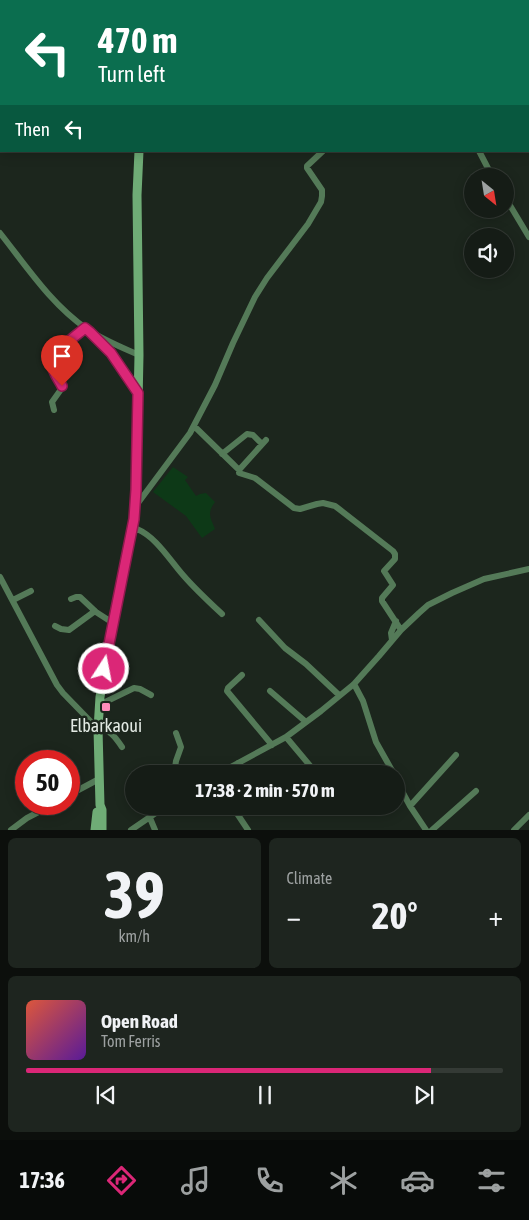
<!DOCTYPE html>
<meta charset="utf-8">
<style>
body{margin:0;font-family:"Asap Condensed",sans-serif;background:#1e251f;color:#f1f3f6;height:100vh;display:flex;flex-direction:column;font-size:19px;white-space:nowrap}
*{box-sizing:border-box;margin:0}
p{font-size:16px;color:#9da1a1}
.icon{flex:none;width:28px;height:28px;fill:none;stroke:currentColor;stroke-width:2;stroke-linecap:round;stroke-linejoin:round}
.map{position:relative;height:830px;overflow:hidden}
.details{display:flex;flex-direction:column;gap:8px;padding:8px;background:#0c0f0c;flex:1}
.details>*{flex:none}
.top-card{position:absolute;left:0px;top:0px;width:530px;height:152px;box-shadow:0 2px 12px #0003,0 0 0 1px #343a35;background:#0b6e4f;color:#fff;overflow:hidden}
.needle{width:32px;rotate:150deg}
.tools{position:absolute;left:464px;top:168px;display:grid;gap:10px}
.tools a{display:grid;place-items:center;width:50px;height:50px;border-radius:50%;background:#151c16;box-shadow:0 2px 12px #0003,0 0 0 1px #343a35;font-size:25px}
.speed{position:absolute;left:15px;top:750px;display:flex;gap:10px;font-size:25px;font-weight:700;text-align:center}
.speed>*{display:grid;place-content:center;width:65px;height:65px;border-radius:50%;background:#151c16;box-shadow:0 2px 12px #0003,0 0 0 1px #343a35;line-height:1}
.speed .limit{border:8px solid #d22;background:#fff;color:#111}
.pin{position:absolute;display:grid;place-items:center;width:42px;height:42px;color:#fff;margin:-51px -21px;border-radius:50% 50% 50% 0;rotate:-45deg;box-shadow:0 0 5px #0007}
.pin .icon{rotate:45deg}
.me{position:absolute;width:55px;margin:-28px;rotate:11deg;stroke-linejoin:round;filter:drop-shadow(0 0 4px #0008)}
.turn{display:flex;align-items:center;gap:18px;height:105px;padding:0 15px;font-size:22px}
.turn .icon{width:65px;height:65px;stroke-width:2.5}
.turn b{display:block;font-size:35px;line-height:42px}
.then{display:flex;align-items:center;height:48px;padding:0 15px;background:#0003;gap:10px;font-size:19px}
.big{font-size:38px;font-weight:700;line-height:1.1}
.details .card{flex:1;display:flex;flex-direction:column;justify-content:center;gap:8px;min-width:0;padding:0 18px;border-radius:8px;background:#1e251f}
.details .dial{align-items:center;gap:0}
.dial b{font-size:65px;line-height:1}
.song{display:flex;align-items:center;gap:15px}
.cover{width:60px;height:60px;border-radius:8px;background:linear-gradient(135deg,hsl(10 70% 55%),hsl(270 70% 35%))}
.played{height:5px;border-radius:2px;background:linear-gradient(90deg,#db2777 85%,#343a35 85%)}
.keys{display:flex;justify-content:space-around;direction:ltr}
.heat{display:flex;justify-content:space-between;align-items:center;font-size:28px;direction:ltr}
.details .tiles{flex:1;display:grid;gap:8px;grid-template-columns:1fr 1fr}
.card:last-child{grid-column:span 2}
.trip{position:absolute;left:125px;top:765px;width:280px;height:50px;border-radius:25px;background:#151c16;box-shadow:0 2px 12px #0003,0 0 0 1px #343a35;font-weight:700;line-height:50px;text-align:center}
.dock{display:flex;height:80px;justify-content:space-around;align-items:center;background:#080b09;color:#9da1a1}
.dock .icon{width:35px;height:35px}
.dock .on{color:#db2777}
.dock b{font-size:22px;color:#f1f3f6}
.map>svg:first-child{display:block}
</style>
<div class="map">
<svg width="529" height="830" viewBox="0 0 529 830">
<rect width="100%" height="100%" fill="#1c261d"/>
<path fill="#0d3917" d="M173 467 188 477 185 480 196 496 200 494 206 493 215 502C207 513 210 517 215 529L202 538 186 516 153 492Z"/>
<g fill="none" stroke-linecap="round" stroke-linejoin="round">
<path stroke="#547a58" stroke-width="6" d="M381 0V1
M449 0V1
M91 1V0
M364 1V0
M0 121 1 122
M479 151 492 176
M505 197 529 237
M0 233C27 267 51 304 87 329 103 340 121 347 139 355
M97 338 111 353 138 393
M54 410 52 402 62 388C60 380 54 374 52 366 50 353 76 336 85 328
M194 426 233 464 239 470V473L255 478 294 508 300 509 317 504 323 503 335 506 339 509 393 551 395 554V559L384 571 393 585 382 598V601L401 630
M222 454 247 434 253 435 262 444
M239 470 266 440
M136 507 138 503 190 433 215 385 233 343 255 297 267 278 308 224 321 202 322 196V190L307 168V166L323 151
M132 531 137 529C156 537 169 559 183 575 195 589 208 601 222 614
M0 577 57 685 63 693 98 729C109 728 116 738 122 747
M71 599 76 597H80L96 612 113 623
M13 600 31 591
M259 620 285 648 306 664 339 695
M55 626 61 629 69 630 95 611
M392 640 391 633 396 621
M242 675 228 688 227 691 272 745
M354 684 363 701 376 742 394 774
M270 691 306 722
M99 705 134 688 140 689 151 695
M286 737 317 774
M238 763 244 774
M174 774 176 761 181 747 176 733
M218 774 286 737 321 711 354 684 379 656 401 630 419 613 428 605 452 593 484 579 529 569
M396 780 410 806 426 830
M69 795 99 779
M232 806 248 830
M410 806 456 755
M150 818 155 830
M11 830 27 818 54 804
M131 830 166 806
M432 830 476 791
M514 830 529 815"/>
<path stroke="#6fac76" stroke-width="9" d="M162 1V0
M95 830 97 812
M102 830V810L100 805 98 729 100 697 110 642 134 519 136 501 139 355 137 195 139 151"/>
</g>
<g fill="none" stroke-linecap="round" stroke-linejoin="round">
<g stroke="#8e194d" stroke-width="12">
<path id="route" d="M62 386C59 380 52 371 52 364 52 352 77 335 85 328L90 332 111 353 138 393 136 490 134 519 104 669"/>
</g>
<use href="#route" stroke="#db2777" stroke-width="9"/>
</g>
<rect fill="#fe8ebb" stroke="#1c261d" stroke-width="2" x="101" y="702" width="10" height="10" rx="2.5"/>
<g text-anchor="middle" stroke-width="5" stroke-linejoin="round" paint-order="stroke">
<g font-size="18" fill="#e2e9e3" stroke="#1c261d">
<text x="106" y="732">Elbarkaoui</text>
</g>
</g>
</svg>
<div class="tools">
<a><svg class="needle" viewBox="-14 -14 28 28"><path d="M0-13l5 13h-10z" fill="#e53935"/><path d="M0 13l5-13h-10z" fill="#9da1a1"/></svg></a>
<a><svg class="icon" aria-label="sound" viewBox="0 0 24 24"><path d="M4 9h4l5-4v14l-5-4H4zM17 9q2 3 0 6"/></svg></a>
</div>
<div class="speed"><div class="limit">50</div></div>
<div class="pin" style="left:62px;top:386px;background:#d93025"><svg class="icon" aria-label="arrive" viewBox="0 0 24 24"><path d="M6 21V4h12l-3 4 3 4H6"/></svg></div>
<svg class="me" style="left:104px;top:669px" viewBox="-20 -20 40 40"><circle r="17" fill="#db2777" stroke="#fff" stroke-width="3"/><path d="M0-11L8 9 0 5-8 9z" fill="#fff"/></svg>
<div class="trip">17:38 · 2 min · 570 m</div>
<div class="top-card">
<div class="turn"><svg class="icon" aria-label="left" viewBox="0 0 24 24"><path d="M17 20v-9H6M10 6l-5 5 5 5"/></svg><div><b>470 m</b>Turn left</div></div>
<div class="then">Then<svg class="icon" aria-label="left" viewBox="0 0 24 24"><path d="M17 20v-9H6M10 6l-5 5 5 5"/></svg></div>
</div>
</div>
<section class="details">
<div class="tiles">
<div class="card dial"><b>39</b><p>km/h</p></div>
<div class="card"><p>Climate</p>
<div class="heat"><a>−</a><b class="big">20°</b><a>+</a></div>
</div>
<div class="card">
<div class="song"><i class="cover"></i><div><b>Open Road</b><p>Tom Ferris</p></div></div>
<div class="played"></div>
<div class="keys"><svg class="icon" aria-label="previous" viewBox="0 0 24 24"><path d="M18 5L8 12l10 7zM5 5v14"/></svg><svg class="icon" aria-label="pause" viewBox="0 0 24 24"><path d="M8 5v14M16 5v14"/></svg><svg class="icon" aria-label="next" viewBox="0 0 24 24"><path d="M6 5l10 7-10 7zM19 5v14"/></svg></div>
</div>
</div>
</section>
<nav class="dock">
<b>17:36</b>
<svg class="icon on" aria-label="directions" viewBox="0 0 24 24"><path d="M12 3l9 9-9 9-9-9zM9 14v-3h6M13 9l2 2-2 2"/></svg>
<svg class="icon" aria-label="music" viewBox="0 0 24 24"><path d="M9 18V5l10-2v13"/><circle cx="6" cy="18" r="3"/><circle cx="16" cy="16" r="3"/></svg>
<svg class="icon" aria-label="phone" viewBox="0 0 24 24"><path d="M5 4h4l2 5-3 2q2 4 5 5l2-3 5 2v4C11 20 4 13 5 4z"/></svg>
<svg class="icon" aria-label="climate" viewBox="0 0 24 24"><path d="M12 3v18M4 7l16 10M4 17L20 7"/></svg>
<svg class="icon" aria-label="car" viewBox="0 0 24 24"><path d="M5 17H2v-5l4-1 3-4h7l3 4 3 1v5h-3M9 17h6M6 11h13"/><circle cx="7" cy="17" r="2"/><circle cx="17" cy="17" r="2"/></svg>
<svg class="icon" aria-label="filters" viewBox="0 0 24 24"><path d="M4 7h16M4 17h16"/><circle cx="9" cy="7" r="2"/><circle cx="15" cy="17" r="2"/></svg>
</nav>
